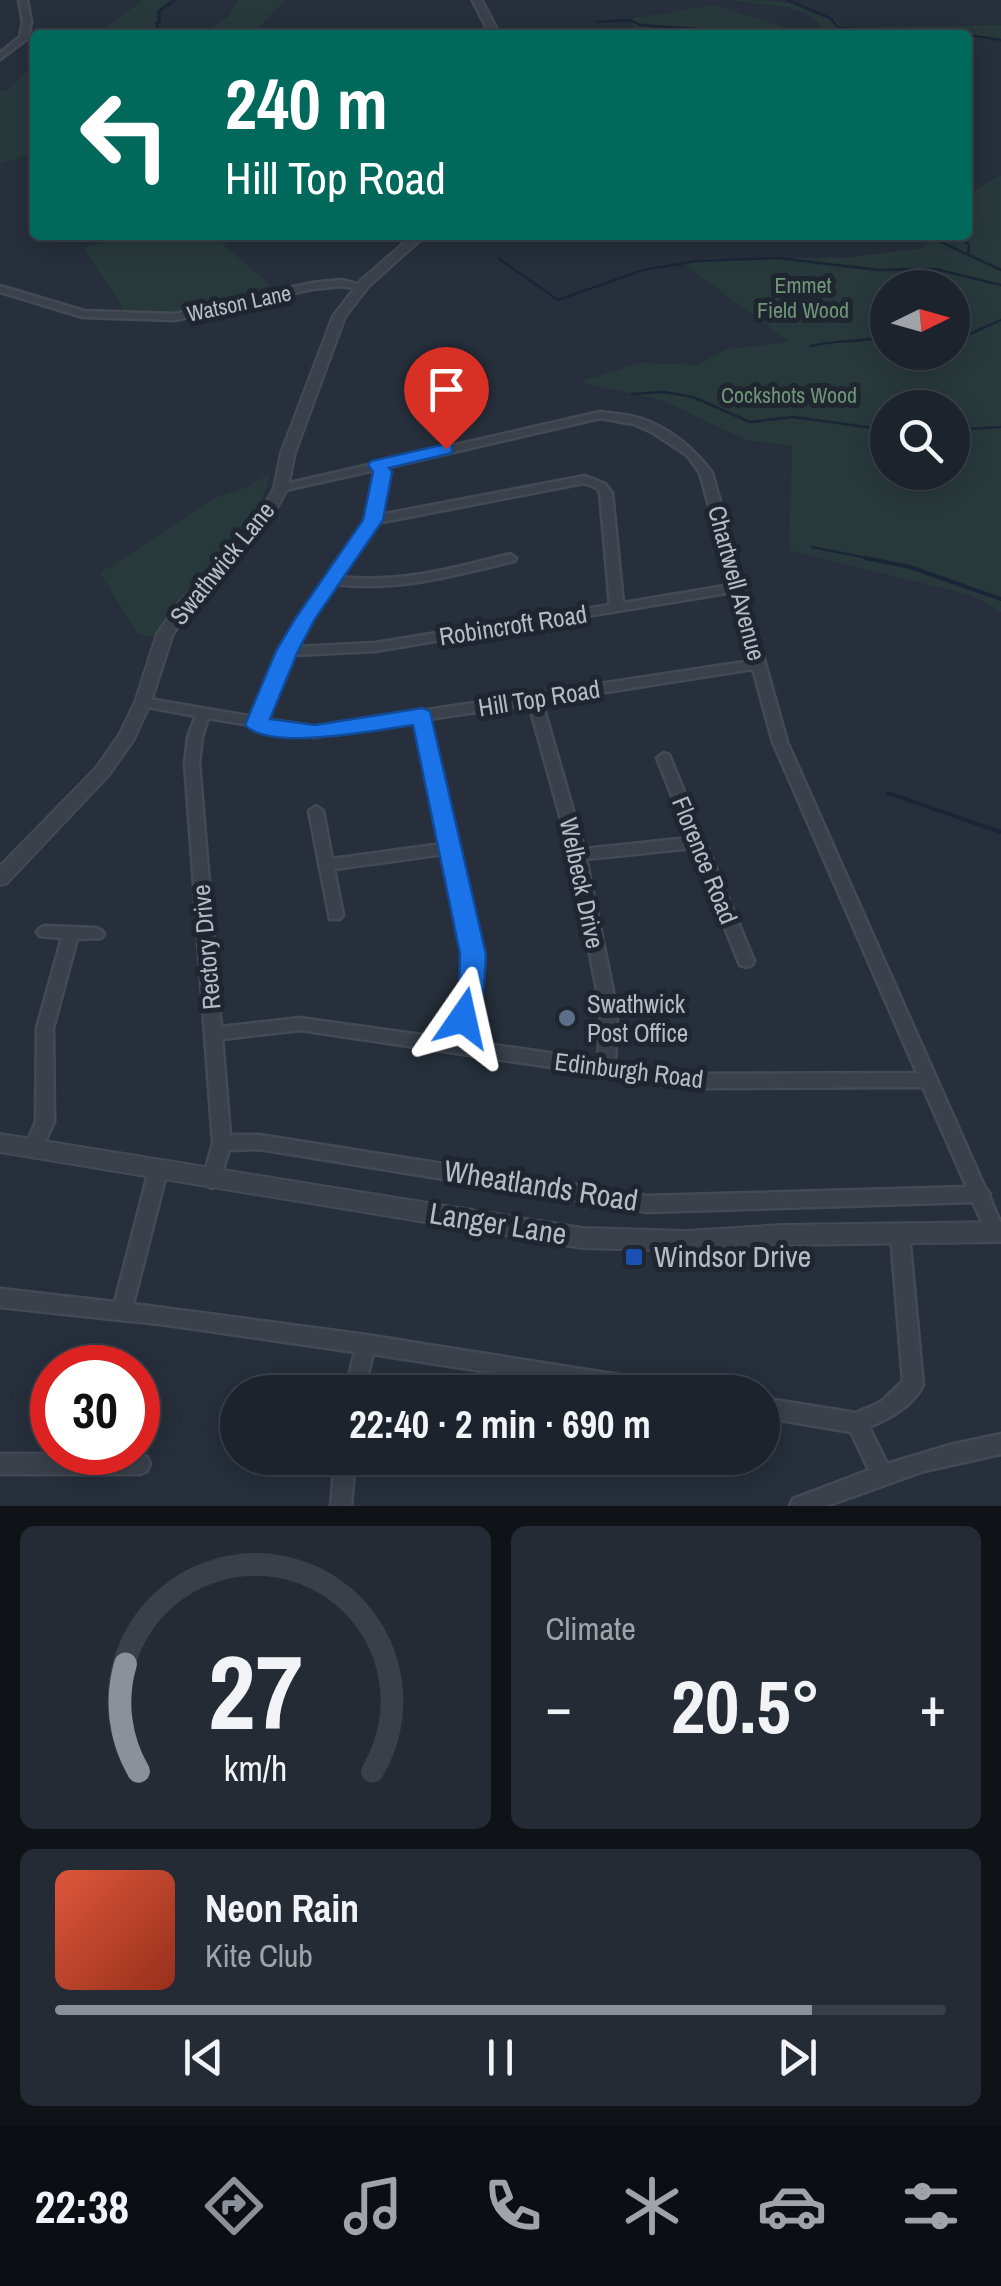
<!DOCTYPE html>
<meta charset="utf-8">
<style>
body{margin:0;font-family:"Archivo Narrow",sans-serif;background:#252b34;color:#f1f3f6;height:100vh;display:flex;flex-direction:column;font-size:38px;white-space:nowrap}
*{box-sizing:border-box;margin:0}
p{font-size:32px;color:#a0a4a9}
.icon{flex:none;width:55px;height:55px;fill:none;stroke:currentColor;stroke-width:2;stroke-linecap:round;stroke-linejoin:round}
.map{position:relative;height:1506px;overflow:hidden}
.panel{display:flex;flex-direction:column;gap:20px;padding:20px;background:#0f1318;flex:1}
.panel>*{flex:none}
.hud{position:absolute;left:30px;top:30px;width:942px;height:210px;border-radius:10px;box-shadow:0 5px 25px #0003,0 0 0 2px #3a4048;background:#00695c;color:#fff;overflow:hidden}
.needle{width:65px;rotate:85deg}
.tools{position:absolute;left:870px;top:270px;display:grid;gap:20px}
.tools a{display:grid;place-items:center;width:100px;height:100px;border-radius:50%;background:#1c232c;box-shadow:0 5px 25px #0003,0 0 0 2px #3a4048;font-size:50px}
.speed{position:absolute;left:30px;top:1345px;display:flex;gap:20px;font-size:50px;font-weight:700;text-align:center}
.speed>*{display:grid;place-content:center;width:130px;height:130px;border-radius:50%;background:#1c232c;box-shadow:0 5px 25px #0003,0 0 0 2px #3a4048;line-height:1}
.speed .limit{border:15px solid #d22;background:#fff;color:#111}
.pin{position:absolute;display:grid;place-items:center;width:85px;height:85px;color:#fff;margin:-102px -42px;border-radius:50% 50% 50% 0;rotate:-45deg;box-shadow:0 0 10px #0007}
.pin .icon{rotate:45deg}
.me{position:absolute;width:110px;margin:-55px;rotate:11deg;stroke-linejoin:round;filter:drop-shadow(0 0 8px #0008)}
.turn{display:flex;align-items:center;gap:35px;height:210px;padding:0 30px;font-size:45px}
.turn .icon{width:130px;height:130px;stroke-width:2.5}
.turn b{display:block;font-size:70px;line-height:85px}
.big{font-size:75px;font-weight:700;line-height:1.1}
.panel .tile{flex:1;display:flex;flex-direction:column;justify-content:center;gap:15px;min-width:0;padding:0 35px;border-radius:15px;background:#252b34}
.panel .dial{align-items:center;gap:0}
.dial svg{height:260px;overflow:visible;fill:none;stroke:#3a4048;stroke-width:7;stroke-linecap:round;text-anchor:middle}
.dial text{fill:#f1f3f6;stroke:none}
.song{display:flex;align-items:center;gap:30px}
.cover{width:120px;height:120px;border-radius:15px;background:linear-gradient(135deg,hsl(10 70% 55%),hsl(10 70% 35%))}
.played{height:10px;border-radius:5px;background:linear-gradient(90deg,#8c9099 85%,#3a4048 85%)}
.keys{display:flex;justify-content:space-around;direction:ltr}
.heat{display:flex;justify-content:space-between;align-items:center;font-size:55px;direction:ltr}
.panel .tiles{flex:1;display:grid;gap:20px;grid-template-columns:1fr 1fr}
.tile:last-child{grid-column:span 2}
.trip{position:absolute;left:220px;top:1375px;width:560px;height:100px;border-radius:50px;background:#1c232c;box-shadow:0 5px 25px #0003,0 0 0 2px #3a4048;font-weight:700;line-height:100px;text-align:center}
.menu{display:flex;height:160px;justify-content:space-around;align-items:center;background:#0b0e12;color:#a0a4a9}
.menu .icon{width:70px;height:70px}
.menu .active{color:#8c9099}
.menu b{font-size:45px;color:#f1f3f6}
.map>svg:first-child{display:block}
</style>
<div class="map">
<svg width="1001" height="1506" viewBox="0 0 1001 1506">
<rect width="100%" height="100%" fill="#262f3b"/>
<path fill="#28393c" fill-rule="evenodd" d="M143 0H170L156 11 158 35H96Z
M239 0H285L252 35H202L228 16Z
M733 0C774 0 813 0 845 28L1001 25V41L968 38V35H746L634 28 629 19 713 5 785 27 824 31C806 0 765 7 733 0Z
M35 63V152L0 164V92L9 89Z
M1001 175V612L971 595 789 550 792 446 746 440 661 400 579 382 640 363 697 365 727 349 790 342 686 266 706 258H845L923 248 928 241 923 235H968V194ZM888 288H952V352H888ZM888 408H952V472H888Z
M129 235H213L271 286 172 313 125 311 84 248Z
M271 473C253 539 193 581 156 637L138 635 100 573 215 498 248 487Z"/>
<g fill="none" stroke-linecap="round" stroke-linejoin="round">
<path stroke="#1a2637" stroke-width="2.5" d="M787 0 830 18 839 28 951 35
M597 22 630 20 640 25 740 32 768 29 794 35
M162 35 156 24 160 22 159 11 175 0
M798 35H812
M814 35H828
M835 35 850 31
M968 35 1001 40
M926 235 1001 270
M958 235 969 245 968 254
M498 258 558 300 643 270 696 261 778 258 878 270 935 269 1001 285
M952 342 1001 320
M811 346C838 339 861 343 888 336
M632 394 664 392 693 397 750 422 793 417 888 430
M952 430 1001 427
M812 547 877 560"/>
<path stroke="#1a2637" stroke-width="4" d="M865 558 910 567 1001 599
M888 793 1001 832"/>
<g stroke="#434a54" stroke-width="5">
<path id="minor" d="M19 0H27L31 22 28 38 0 59V53L20 37 23 22Z
M342 280 367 287 362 290 342 286 312 289 175 320 83 317 0 292V286L84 311 175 314 312 283Z
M600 412C613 414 628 414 641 419 669 428 695 449 712 473L787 742 985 1188 990 1194 989 1196 1001 1224V1239L996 1241 990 1239 973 1202 647 1212 259 1149 229 1150 218 1185 212 1188 206 1185 203 1180 213 1143 185 763 188 737 196 716 143 706 136 702 143 698 254 717 281 651 299 619 367 520 376 472 375 470 281 491 275 488 277 486ZM600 418 634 424 652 432 688 456 700 473 731 585 623 603 612 493 605 484 585 476 380 515 388 472 385 468ZM584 483 597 488 600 493 610 605 375 643 296 647 335 584C397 592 455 575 514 561L516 558 510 554C454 568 399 584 340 577L377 523ZM733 592 751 661 315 727 266 719 292 655 375 651ZM753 669 773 742 917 1073 694 1074 615 1063 617 1011 586 859 693 848 740 965 746 967 752 965 754 961 669 755 664 753 657 758 689 838 584 849 542 702ZM529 704 571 855 601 1011 598 1060 465 1041 480 987 481 953 429 719ZM208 718 250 725 257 730 262 727 315 737 416 721 442 844 332 859 323 811 316 806 309 811 330 919H340L343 915 334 869 444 854 465 953 464 987 450 1039 300 1018 221 1027 199 763 202 737ZM300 1030 599 1074 606 1078 612 1076 694 1088 923 1087 967 1187 647 1196 259 1135H230L222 1039Z
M45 926 96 928 101 930 104 934 101 938 77 939 53 1028 54 1122 39 1154 33 1156 27 1154 24 1149 36 1122 37 1028 62 938 40 936 37 932 40 928Z
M158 1163 164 1166 167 1171 133 1304 366 1335 670 1383 677 1385 679 1392H615L373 1354 363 1392H345L355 1352 168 1325 0 1307V1289L115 1302 149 1171 152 1166Z
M900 1227 906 1229 909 1235 923 1385C912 1406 891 1418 869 1427L887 1464 950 1445 1001 1434V1454L924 1471 826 1506H790L793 1499 869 1470 851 1432 762 1417V1398L856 1413 881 1402 903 1381 891 1235 894 1229Z
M0 1454H140L147 1457 150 1464 147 1471 140 1474H0Z
M335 1458H355L351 1506H331Z"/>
</g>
<g stroke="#434a54" stroke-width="4">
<path id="tertiary" d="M472 0H482L500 35H490Z
M413 235H426L368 287 345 317 295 453 288 488 273 515 190 610 173 634 151 702 133 741 108 776 7 883 0 885V866L96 768 119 735 135 702 157 634 178 604 262 510 274 488 281 453 333 316 360 281Z
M0 1134 583 1228 687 1231 782 1225 1001 1222V1242L782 1245 687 1251 583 1248 0 1152Z"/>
</g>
<use href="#minor" fill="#3a414b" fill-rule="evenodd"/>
<use href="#tertiary" fill="#3a414b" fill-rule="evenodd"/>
</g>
<path fill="#1a73e8" stroke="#114b97" stroke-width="2.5" d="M446 444 452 445V453L389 468 392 472 383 520 315 619 298 651 270 719 315 725 422 708 430 711 486 954C485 979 484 1003 473 1026L463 1029 454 1026 450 1018 459 987 460 954 413 725C378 730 270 752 245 725L276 651 295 619 363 520 373 472 368 465 371 461Z"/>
<circle fill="#5c6f8a" stroke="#1f2630" stroke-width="4" cx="567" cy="1018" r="10"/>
<rect fill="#1a4fb4" stroke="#1f2630" stroke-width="4" x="624" y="1247" width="20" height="20" rx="5"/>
<g text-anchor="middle" stroke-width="10" stroke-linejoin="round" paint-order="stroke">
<g font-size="22" fill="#6f9578" stroke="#1f2630">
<text x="803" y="293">Emmet<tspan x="803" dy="25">Field Wood</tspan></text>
<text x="789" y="403">Cockshots Wood</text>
</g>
<g font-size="22" fill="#b6bcc6" stroke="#1f2630">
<text transform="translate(239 303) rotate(-12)" y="8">Watson Lane</text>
</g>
<g font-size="25" fill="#b6bcc6" stroke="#1f2630">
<text transform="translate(222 563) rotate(-51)" y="9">Swathwick Lane</text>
<text transform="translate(737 583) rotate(75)" y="9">Chartwell Avenue</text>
<text transform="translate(513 625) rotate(-9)" y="9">Robincroft Road</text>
<text transform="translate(539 698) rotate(-9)" y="9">Hill Top Road</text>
<text transform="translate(705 860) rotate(68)" y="9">Florence Road</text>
<text transform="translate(582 883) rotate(78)" y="9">Welbeck Drive</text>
<text transform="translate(206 947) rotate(-95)" y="9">Rectory Drive</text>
<text transform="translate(629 1070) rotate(7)" y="9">Edinburgh Road</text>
</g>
<g font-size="25" fill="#b6bcc6" stroke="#1f2630" text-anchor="start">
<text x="587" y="1013">Swathwick<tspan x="587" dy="29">Post Office</tspan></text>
</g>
<g font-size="30" fill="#b6bcc6" stroke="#1f2630">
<text transform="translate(541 1186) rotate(9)" y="10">Wheatlands Road</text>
<text transform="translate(498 1224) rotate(9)" y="10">Langer Lane</text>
</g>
<g font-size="30" fill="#b6bcc6" stroke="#1f2630" text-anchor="start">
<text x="654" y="1267">Windsor Drive</text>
</g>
</g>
</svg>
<div class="tools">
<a><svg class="needle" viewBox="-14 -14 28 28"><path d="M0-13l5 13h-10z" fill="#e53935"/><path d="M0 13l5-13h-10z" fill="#a0a4a9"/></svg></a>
<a><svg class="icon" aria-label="search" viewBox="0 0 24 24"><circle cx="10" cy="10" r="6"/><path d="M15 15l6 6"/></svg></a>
</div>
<div class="speed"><div class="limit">30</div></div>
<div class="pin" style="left:446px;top:449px;background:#d93025"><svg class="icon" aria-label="arrive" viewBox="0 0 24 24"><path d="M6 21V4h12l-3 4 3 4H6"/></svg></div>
<svg class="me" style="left:463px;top:1018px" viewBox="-20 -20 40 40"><path d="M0-17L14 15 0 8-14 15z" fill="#1a73e8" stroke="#fff" stroke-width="4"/></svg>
<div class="trip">22:40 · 2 min · 690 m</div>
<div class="hud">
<div class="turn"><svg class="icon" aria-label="left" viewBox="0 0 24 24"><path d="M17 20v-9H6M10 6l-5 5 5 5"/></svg><div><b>240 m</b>Hill Top Road</div></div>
</div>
</div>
<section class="panel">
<div class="tiles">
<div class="tile dial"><svg viewBox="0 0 100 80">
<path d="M14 69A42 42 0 1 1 86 69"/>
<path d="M14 69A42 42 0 0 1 10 36" stroke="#8c9099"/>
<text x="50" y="56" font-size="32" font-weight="700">27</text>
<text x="50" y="72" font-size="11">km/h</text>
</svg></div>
<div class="tile"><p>Climate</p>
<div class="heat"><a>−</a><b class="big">20.5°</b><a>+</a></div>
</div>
<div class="tile">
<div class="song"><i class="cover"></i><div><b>Neon Rain</b><p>Kite Club</p></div></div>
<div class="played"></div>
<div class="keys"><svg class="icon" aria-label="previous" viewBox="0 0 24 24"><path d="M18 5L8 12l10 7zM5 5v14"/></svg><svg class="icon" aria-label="pause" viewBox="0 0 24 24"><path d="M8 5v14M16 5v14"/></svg><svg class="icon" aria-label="next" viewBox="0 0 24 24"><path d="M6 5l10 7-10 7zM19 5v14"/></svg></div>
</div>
</div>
</section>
<nav class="menu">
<b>22:38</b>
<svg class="icon active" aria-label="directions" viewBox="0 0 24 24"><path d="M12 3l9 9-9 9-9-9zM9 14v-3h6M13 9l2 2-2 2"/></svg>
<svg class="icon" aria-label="music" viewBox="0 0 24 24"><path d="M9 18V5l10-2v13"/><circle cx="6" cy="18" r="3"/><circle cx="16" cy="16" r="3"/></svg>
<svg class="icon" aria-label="phone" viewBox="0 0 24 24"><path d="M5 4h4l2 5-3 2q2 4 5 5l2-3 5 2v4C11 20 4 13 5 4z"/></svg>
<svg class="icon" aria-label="climate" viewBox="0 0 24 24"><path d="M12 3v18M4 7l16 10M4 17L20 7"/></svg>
<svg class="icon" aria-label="car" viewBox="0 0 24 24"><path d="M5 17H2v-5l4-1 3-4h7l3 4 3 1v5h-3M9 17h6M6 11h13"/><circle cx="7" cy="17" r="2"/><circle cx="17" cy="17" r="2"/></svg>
<svg class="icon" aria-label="filters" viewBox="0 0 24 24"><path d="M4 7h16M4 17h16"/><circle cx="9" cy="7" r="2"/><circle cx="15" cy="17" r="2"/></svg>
</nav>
